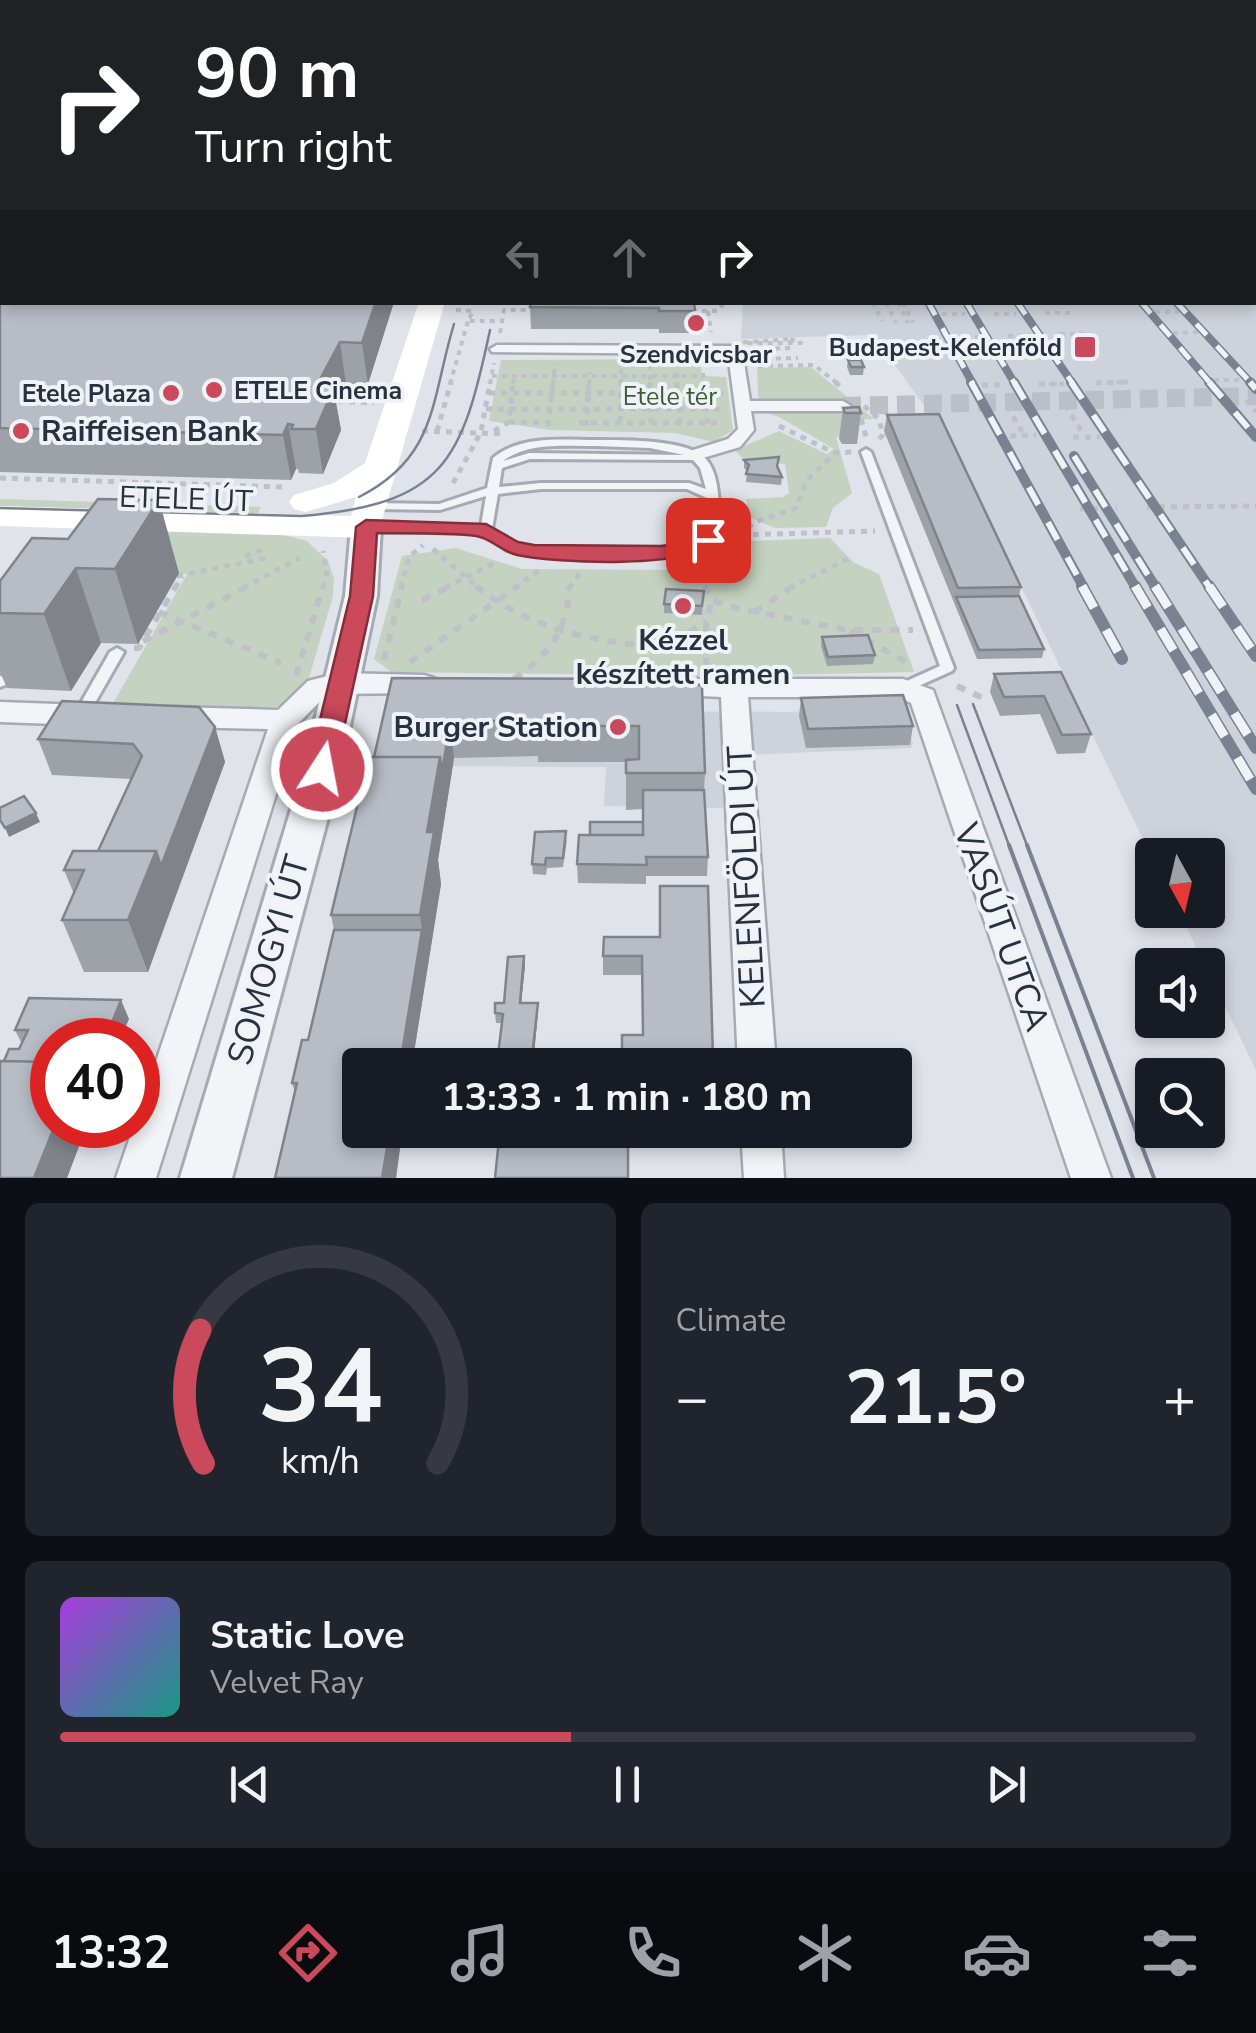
<!DOCTYPE html>
<meta charset="utf-8">
<style>
body{margin:0;font-family:"Nunito Sans",sans-serif;background:#20242c;color:#f1f3f6;height:100vh;display:flex;flex-direction:column;font-size:38px;white-space:nowrap}
*{box-sizing:border-box;margin:0}
p{font-size:32px;color:#9ea1a6}
.icon{flex:none;width:55px;height:55px;fill:none;stroke:currentColor;stroke-width:2;stroke-linecap:round;stroke-linejoin:round}
.map{position:relative;height:1178px;overflow:hidden}
.details{display:flex;flex-direction:column;gap:25px;padding:25px;background:#0d0f14;flex:1}
.details>*{flex:none}
.banner{position:absolute;left:0px;top:0px;width:1258px;height:305px;box-shadow:0 5px 15px #0003;background:#202124;color:#fff;overflow:hidden}
.needle{width:65px;rotate:172deg}
.tools{position:absolute;left:1135px;top:838px;display:grid;gap:20px}
.tools a{display:grid;place-items:center;width:90px;height:90px;border-radius:10px;background:#171b24;box-shadow:0 5px 15px #0003;font-size:50px}
.speed{position:absolute;left:30px;top:1018px;display:flex;gap:20px;font-size:50px;font-weight:700;text-align:center}
.speed>*{display:grid;place-content:center;width:130px;height:130px;border-radius:50%;background:#171b24;box-shadow:0 5px 15px #0003;line-height:1}
.speed .limit{border:15px solid #d22;background:#fff;color:#111}
.pin{position:absolute;display:grid;place-items:center;width:85px;height:85px;color:#fff;margin:-42px;border-radius:20px;box-shadow:0 5px 15px #0006}
.me{position:absolute;width:110px;margin:-55px;rotate:11deg;stroke-linejoin:round;filter:drop-shadow(0 0 8px #0008)}
.turn{display:flex;align-items:center;gap:35px;height:210px;padding:0 30px;font-size:45px}
.turn .icon{width:130px;height:130px;stroke-width:2.5}
.turn b{display:block;font-size:70px;line-height:85px}
.lanes{display:flex;align-items:center;height:95px;padding:0 30px;background:#0003;justify-content:center;gap:50px;direction:ltr}
.lanes .off{opacity:.35}
.big{font-size:75px;font-weight:700;line-height:1.1}
.details .card{flex:1;display:flex;flex-direction:column;justify-content:center;gap:15px;min-width:0;padding:0 35px;border-radius:15px;background:#20242c}
.details .dial{align-items:center;gap:0}
.dial svg{height:260px;overflow:visible;fill:none;stroke:#363941;stroke-width:7;stroke-linecap:round;text-anchor:middle}
.dial text{fill:#f1f3f6;stroke:none}
.song{display:flex;align-items:center;gap:30px}
.cover{width:120px;height:120px;border-radius:15px;background:linear-gradient(135deg,hsl(280 70% 55%),hsl(170 70% 35%))}
.played{height:10px;border-radius:5px;background:linear-gradient(90deg,#ca495a 45%,#363941 45%)}
.keys{display:flex;justify-content:space-around;direction:ltr}
.heat{display:flex;justify-content:space-between;align-items:center;font-size:55px;direction:ltr}
.details .tiles{flex:1;display:grid;gap:25px;grid-template-columns:1fr 1fr}
.card:last-child{grid-column:span 2}
.trip{position:absolute;left:342px;top:1048px;width:570px;height:100px;border-radius:10px;background:#171b24;box-shadow:0 5px 15px #0003;font-weight:700;line-height:100px;text-align:center}
.dock{display:flex;height:160px;justify-content:space-around;align-items:center;background:#090b0e;color:#9ea1a6}
.dock .icon{width:70px;height:70px}
.dock .current{color:#ca495a}
.dock b{font-size:45px;color:#f1f3f6}
.map>svg:first-child{display:block}
</style>
<div class="map">
<svg width="1256" height="1178" viewBox="0 0 1256 1178">
<rect width="100%" height="100%" fill="#e0e3e9"/>
<path fill="#ced2da" d="M1256 284V1070L1178 910H1208V855L1152 858 954 447 873 335 741 339 743 303 1255 302Z
M397 711 902 712 913 744 911 748 721 756 724 808 604 806 606 767 375 766Z"/>
<path fill="#c5d2c1" d="M700 359 702 376 726 377 733 430 714 442 675 433 550 430 489 421 501 360Z
M811 367 874 419 852 420 858 436 836 437 852 493 833 508 826 527 775 528 749 517 746 499 783 497 789 493 785 464 746 462 735 450 779 431 827 454 834 449 779 417 759 410 757 368Z
M0 499 261 507 256 517 0 509Z
M114 529 284 535 307 541 328 561 334 579 333 596 306 688 280 706 263 709 112 705 187 574 85 570Z
M830 538 853 562 879 574 914 672 731 676 391 672 374 659 402 556 456 548 522 569 681 570 703 567 747 541Z"/>
<g fill="none" stroke-linecap="round" stroke-linejoin="round">
<path stroke="#bbbfc7" stroke-width="18" stroke-dasharray="18 9" stroke-linecap="butt" d="M843 406 1256 396"/>
<g stroke="#a5aab3" stroke-width="6">
<path id="service" d="M90 0H94L95 2H91Z
M543 0H547L548 2H544Z
M0 54H2V58H0Z
M0 72 2 73V77L0 76Z
M1255 195H1256V200H1255Z
M1255 205H1256V209H1255Z
M1255 286 1256 287V293L1255 292Z
M596 440C622 440 688 439 706 459 721 476 718 509 721 530L700 551 661 557 534 556 507 550 483 533 366 531 360 527 366 523 481 526 486 496 440 510 372 509 366 506 372 503 439 504 487 488 493 458C520 435 563 440 596 440ZM596 446 650 448 684 455 529 453 503 461C527 442 566 446 596 446ZM530 459 693 460 700 468 706 489 689 483H541L499 487 502 468ZM541 489H687L707 498 709 529 692 545 661 549 534 548 515 544 492 529 498 494Z
M866 449 871 452 954 668 952 671 903 693 898 691 896 688 898 685 940 666 861 452Z
M117 648 124 652 88 715 86 718H76L74 715 110 652Z
M0 676 6 677 8 680 5 685 0 687Z"/>
</g>
<g stroke="#a5aab3" stroke-width="5">
<path id="pedestrian" d="M497 345 735 346 742 350 750 401H843L851 406 843 411H751L754 430 740 447 696 460 690 459 687 455 690 451 728 439 738 429 728 354 492 352 490 349Z"/>
</g>
<g stroke="#a5aab3" stroke-width="5">
<path id="minor" d="M0 118H2V126H0Z
M339 673 424 675 434 678 438 684 434 690 424 693 327 694 298 724 156 1178H116L134 1125H138V1115L268 729 175 727 165 724 161 717 165 710 175 707 278 710 308 681Z
M669 679H903L933 690 1111 1178H1071L911 703 899 697H748L776 1065H738L721 697 659 694 655 688 659 682Z
M0 702 85 705 95 708 99 715 95 722 85 725 0 722Z
M741 1130H781L784 1178H744Z"/>
</g>
<g stroke="#a5aab3" stroke-width="6">
<path id="tertiary" d="M59 0H71V2H59Z
M887 0H905L906 2H889Z
M1141 0H1158L1159 2H1143Z
M1255 167H1256V178H1255Z
M366 518 377 521 381 527 377 596 341 769 232 1178H180L303 769 345 596 351 527 355 521Z"/>
</g>
<path stroke="#bec1c7" stroke-width="2.5" stroke-dasharray="4 4" stroke-linecap="butt" d="M591 0 603 2"/>
<path stroke="#bec1c7" stroke-width="4" stroke-dasharray="5 5" stroke-linecap="butt" d="M873 302 882 321
M886 302 896 323
M898 302 908 323
M903 302 913 323
M456 310 473 311 468 321H502
M692 311H717L725 302
M708 311 711 332
M1155 312H1179
M1045 313H1074
M942 314H965
M994 314H1016
M500 333 504 310H536
M1173 333 1198 332
M1060 334H1091
M1008 336 1031 335
M955 337H978
M790 339 801 343H733Z
M755 349 794 348
M756 359 798 358
M650 365V384
M758 366 814 365 838 384
M677 373 678 384
M703 373 704 384
M492 376H704
M1214 380H1241
M1096 383 1128 382
M450 384 468 321
M490 384 494 363
M513 384 514 376
M553 384 555 363
M589 384 590 372
M621 384V363
M1039 384H1064"/>
<path stroke="#bec1c7" stroke-width="5" stroke-dasharray="6 6" stroke-linecap="butt" d="M650 382 651 423
M677 382 680 427
M704 382 708 427
M835 382 840 386
M1096 383 1128 382
M1039 384H1064
M982 385H1006
M489 393H723
M1246 400 1256 412
M337 401 374 403
M1065 405 1084 435
M864 406 879 419 883 435 878 440
M1007 406 1023 433
M486 409H725
M861 419 867 440
M509 422 558 423
M620 422 621 382
M579 423H723
M548 426 553 382
M586 426 589 382
M779 426 835 453
M422 431 506 434
M437 431 451 382
M494 431 509 422 513 382
M1010 436 1036 435
M1073 437H1100
M0 478 283 487
M453 483 481 432 490 382
M1147 507 1256 506
M1080 509 1117 508
M738 535 755 522 796 508 807 480 835 453 852 452
M741 535 875 531
M730 544 738 535 735 503
M433 549 479 588
M245 556 265 549
M692 566 705 588
M177 576 271 557
M175 588 182 576
M243 588 300 558
M323 588 327 574 323 551
M401 588 409 557 423 545
M445 588 498 561
M514 588 540 570
M569 588 583 569
M789 588 848 559"/>
<path stroke="#bec1c7" stroke-width="6" stroke-dasharray="9 9" stroke-linecap="butt" d="M476 586C544 640 623 645 706 651
M704 586 712 600 727 606 847 630H913
M422 600 450 586
M159 612 281 663
M755 612 793 586
M850 631 910 664
M143 641 248 586
M656 646 682 637 706 621
M134 648H139L176 586
M384 660 402 586
M410 662 518 586
M706 667V621L712 600
M296 675 323 586
M514 679C549 654 568 630 569 586
M957 686 985 699"/>
<use href="#service" fill="#f3f4f7" fill-rule="evenodd"/>
<use href="#pedestrian" fill="#f3f4f7" fill-rule="evenodd"/>
<use href="#minor" fill="#f3f4f7" fill-rule="evenodd"/>
<use href="#tertiary" fill="#f3f4f7" fill-rule="evenodd"/>
<path fill="#fff" fill-rule="evenodd" d="M419 302H445L378 534 366 538 0 526V506L351 516 356 497 306 512 294 509 289 502 294 495 334 483 365 463Z"/>
<path stroke="#7a8292" stroke-width="2.5" d="M359 497C438 457 431 399 454 324
M0 508 302 516C444 504 462 462 490 330
M973 704 1028 848
M957 705 1010 848"/>
<path stroke="#7a8292" stroke-width="4" d="M1009 845 1133 1178
M1027 845 1154 1178"/>
<g stroke="#7a8292" stroke-width="5">
<path id="rail-far3" d="M793 0 797 2"/>
</g>
<g stroke="#7a8292" stroke-width="8">
<path id="rail-far2" d="M928 302 973 384
M966 302 1015 384
M1017 302 1073 384
M1141 302 1211 384
M1176 302 1252 384"/>
</g>
<g stroke="#7a8292" stroke-width="10">
<path id="rail-far1" d="M971 382 1084 588
M1014 382 1136 588
M1071 382 1210 588
M1209 382 1256 437
M1250 382 1256 389
M1074 456 1156 588"/>
</g>
<g stroke="#7a8292" stroke-width="12">
<path id="rail" d="M1082 586 1122 659
M1135 586 1256 789
M1155 586 1256 748
M1209 586 1256 656"/>
</g>
<use href="#rail-far3" stroke="#eff2f6" stroke-width="4" stroke-dasharray="10" stroke-linecap="butt"/>
<use href="#rail-far2" stroke="#eff2f6" stroke-width="5" stroke-dasharray="15" stroke-linecap="butt"/>
<use href="#rail-far1" stroke="#eff2f6" stroke-width="6" stroke-dasharray="20" stroke-linecap="butt"/>
<use href="#rail" stroke="#eff2f6" stroke-width="9" stroke-dasharray="25" stroke-linecap="butt"/>
</g>
<path fill="#9da2a9" d="M153 0H192V2H154Z
M1023 0H1137L1142 2H1022Z
M1170 0H1256V36L1255 2H1176Z
M1255 37H1256V90L1255 89Z
M2 178V302H394L368 384H346L336 403 341 430 323 474 299 473 298 469H296L291 480 0 472V180Z
M694 302V333H659V329H531L530 307Z
M848 360 864 367 863 375H850L847 367Z
M843 408 861 413 857 444H842L839 439Z
M887 415 1021 587 1019 596 1044 649 1042 658 977 659 884 431Z
M744 460 778 468 782 477 781 485 746 482 747 471 744 468Z
M32 538 179 573 138 644 101 643 71 691 7 688 0 672V581Z
M704 591 702 615 664 613V604Z
M822 637 875 655 873 664 827 666 821 646Z
M1061 672 1091 734 1085 753 1057 754 1040 714 1000 716 990 692 994 674Z
M392 678 690 679 705 773 704 791 708 857 707 876H646V884L578 883 577 864 590 835 643 822V809L626 810V762H538V756L454 758 438 860 441 884 412 1065H360V1130H414L412 1148H400L396 1178H275L295 1093 292 1083 308 1040 334 930 331 915 374 757Z
M801 698 913 726 910 745 806 748 799 716Z
M215 727 225 762 148 972H84L62 920 74 894 64 870 98 851 131 779 52 775 38 739Z
M567 840 563 867 547 868 546 875 533 874 532 864Z
M660 886 713 1058V1065H622V1035H643L642 975H603V956L660 937Z
M525 966 521 1003 538 1012 533 1065H499L498 1055 502 1023H496L495 1013 504 1003Z
M129 1019 52 1125H87L67 1178H0L4 1061 19 1049 22 1044 15 1030Z
M500 1130H715L714 1144H628Z"/>
<path fill="#80848a" d="M0 0H10V2H2V14L0 16Z
M20 0H45V2H21Z
M241 0H282L277 2H236Z
M414 0H439L435 2H410Z
M0 100 2 117 0 118Z
M376 302H394L368 384 362 343Z
M340 342 346 384 336 403 341 430 323 474 316 429V387Z
M288 424 296 469 291 480 283 435Z
M159 500 179 573 138 644 115 569Z
M76 568 101 643 71 691 44 614Z
M450 722 454 758 438 860 441 884 412 1065H400L422 930 420 915 427 832 440 757Z
M215 727 225 762 173 903 161 866Z
M36 813 40 822 9 837 5 828Z
M156 851 173 903 148 972 128 920Z
M524 956 525 966 520 1013V1003Z
M121 1000 129 1019 120 1040H105Z
M538 1003V1012L533 1065H531Z
M55 1125H87L67 1178H34Z
M390 1130H396L400 1148 396 1178H382Z
M408 1130H414L412 1148Z"/>
<path fill="#b7bcc5" stroke="#80848a" stroke-width="2.5" d="M208 0H241L236 2H202Z
M310 0H414L410 2H305Z
M1061 0H1137L1142 2H1070Z
M2 178V242L0 240V180Z
M0 253H2V302H376L362 343 340 342 316 387H334L316 429H291L293 425 288 424 283 435 0 428Z
M531 302H694L695 311H659V308L530 307Z
M848 360H861L864 367H851Z
M859 407 861 413H845L843 408Z
M939 414 1021 587 958 588 887 415Z
M779 457 777 466 782 477 746 474 749 465 744 460Z
M98 499 159 500 115 569 76 568 44 614 0 613V581L32 538 68 539Z
M666 589 704 591 702 606 664 604Z
M1019 596 1044 649 979 650 956 597Z
M868 635 875 655 828 657 822 637Z
M1061 672 1091 734 1062 735 1044 696 1004 697 994 674Z
M392 678 690 679 702 687 705 773H626V760L639 759V726H536L537 720 450 722 442 772 440 757H374Z
M903 695 913 726 808 729 801 698Z
M62 701 199 707 215 727 161 866 156 851H98L142 756 133 744 38 739Z
M369 757H440L427 832H434L420 915H331Z
M643 790H704L708 857H646L647 865 577 864 579 835H643Z
M24 796 36 813 5 828 0 820V808Z
M590 822H643V835H590Z
M566 831 563 858H546L545 865 532 864 535 832Z
M73 851H156L128 920H62L84 870H64Z
M660 886H708L713 1058H622V1035H643L642 956H603L604 937H660Z
M334 930H422L400 1065H360V1130H390L382 1178H275L297 1083H292L302 1040H308Z
M524 956 520 1003H538L531 1065H514L515 1056 498 1055 503 1014 495 1013V1003H504L508 957Z
M29 998 121 1000 105 1040H52V1062L4 1061 9 1049H19L28 1030H15Z
M0 1061 52 1062V1125H55L34 1178H0Z
M500 1130H628V1178H495Z"/>
<path fill="#ca495a" stroke="#832f3a" stroke-width="2.5" d="M366 520 486 524 518 542 534 545 661 546 690 542 708 534 719 540C693 570 555 563 517 555 502 552 491 538 476 536 444 532 409 534 377 533L373 596 335 769 331 776H312L308 769 350 596 356 527Z"/>
<g fill="#ca495a" stroke="#eff2f6" stroke-width="4">
<circle cx="696" cy="323" r="10"/>
<rect x="1073" y="335" width="24" height="24" rx="5"/>
<circle cx="214" cy="390" r="10"/>
<circle cx="171" cy="393" r="10"/>
<circle cx="21" cy="431" r="10"/>
<circle cx="683" cy="606" r="10"/>
<circle cx="618" cy="727" r="10"/>
</g>
<g text-anchor="middle" stroke-width="8" stroke-linejoin="round" paint-order="stroke">
<g font-size="25" font-weight="bold" fill="#29313f" stroke="#eff2f6" text-anchor="end">
<text x="1062" y="356">Budapest-Kelenföld</text>
<text x="696" y="363" text-anchor="middle">Szendvicsbar</text>
<text x="234" y="399" text-anchor="start">ETELE Cinema</text>
<text x="151" y="402">Etele Plaza</text>
</g>
<g font-size="25" fill="#3d5b37" stroke="#eff2f6">
<text x="670" y="405">Etele tér</text>
</g>
<g font-size="30" font-weight="bold" fill="#29313f" stroke="#eff2f6" text-anchor="start">
<text x="41" y="441">Raiffeisen Bank</text>
<text x="683" y="650" text-anchor="middle">Kézzel<tspan x="683" dy="34">készített ramen</tspan></text>
<text x="598" y="737" text-anchor="end">Burger Station</text>
</g>
<g font-size="30" fill="#29313f" stroke="#eff2f6">
<text transform="translate(186 499) rotate(2)" y="10">ETELE ÚT</text>
</g>
<g font-size="35" fill="#29313f" stroke="#eff2f6">
<text transform="translate(746 877) rotate(-93)" y="12">KELENFÖLDI ÚT</text>
<text transform="translate(1002 927) rotate(70)" y="12">VASÚT UTCA</text>
<text transform="translate(268 960) rotate(-74)" y="12">SOMOGYI ÚT</text>
</g>
</g>
</svg>
<div class="tools">
<a><svg class="needle" viewBox="-14 -14 28 28"><path d="M0-13l5 13h-10z" fill="#e53935"/><path d="M0 13l5-13h-10z" fill="#9ea1a6"/></svg></a>
<a><svg class="icon" aria-label="sound" viewBox="0 0 24 24"><path d="M4 9h4l5-4v14l-5-4H4zM17 9q2 3 0 6"/></svg></a>
<a><svg class="icon" aria-label="search" viewBox="0 0 24 24"><circle cx="10" cy="10" r="6"/><path d="M15 15l6 6"/></svg></a>
</div>
<div class="speed"><div class="limit">40</div></div>
<div class="pin" style="left:708px;top:540px;background:#d93025"><svg class="icon" aria-label="arrive" viewBox="0 0 24 24"><path d="M6 21V4h12l-3 4 3 4H6"/></svg></div>
<svg class="me" style="left:322px;top:769px" viewBox="-20 -20 40 40"><circle r="17" fill="#ca495a" stroke="#fff" stroke-width="3"/><path d="M0-11L8 9 0 5-8 9z" fill="#fff"/></svg>
<div class="trip">13:33 · 1 min · 180 m</div>
<div class="banner">
<div class="turn"><svg class="icon" aria-label="right" viewBox="0 0 24 24"><path d="M7 20v-9h11M14 6l5 5-5 5"/></svg><div><b>90 m</b>Turn right</div></div>
<div class="lanes"><svg class="icon off" aria-label="left" viewBox="0 0 24 24"><path d="M17 20v-9H6M10 6l-5 5 5 5"/></svg><svg class="icon off" aria-label="ahead" viewBox="0 0 24 24"><path d="M12 20V5M6 11l6-6 6 6"/></svg><svg class="icon" aria-label="right" viewBox="0 0 24 24"><path d="M7 20v-9h11M14 6l5 5-5 5"/></svg></div>
</div>
</div>
<section class="details">
<div class="tiles">
<div class="card dial"><svg viewBox="0 0 100 80">
<path d="M14 69A42 42 0 1 1 86 69"/>
<path d="M14 69A42 42 0 0 1 13 28" stroke="#ca495a"/>
<text x="50" y="56" font-size="32" font-weight="700">34</text>
<text x="50" y="72" font-size="11">km/h</text>
</svg></div>
<div class="card"><p>Climate</p>
<div class="heat"><a>−</a><b class="big">21.5°</b><a>+</a></div>
</div>
<div class="card">
<div class="song"><i class="cover"></i><div><b>Static Love</b><p>Velvet Ray</p></div></div>
<div class="played"></div>
<div class="keys"><svg class="icon" aria-label="previous" viewBox="0 0 24 24"><path d="M18 5L8 12l10 7zM5 5v14"/></svg><svg class="icon" aria-label="pause" viewBox="0 0 24 24"><path d="M8 5v14M16 5v14"/></svg><svg class="icon" aria-label="next" viewBox="0 0 24 24"><path d="M6 5l10 7-10 7zM19 5v14"/></svg></div>
</div>
</div>
</section>
<nav class="dock">
<b>13:32</b>
<svg class="icon current" aria-label="directions" viewBox="0 0 24 24"><path d="M12 3l9 9-9 9-9-9zM9 14v-3h6M13 9l2 2-2 2"/></svg>
<svg class="icon" aria-label="music" viewBox="0 0 24 24"><path d="M9 18V5l10-2v13"/><circle cx="6" cy="18" r="3"/><circle cx="16" cy="16" r="3"/></svg>
<svg class="icon" aria-label="phone" viewBox="0 0 24 24"><path d="M5 4h4l2 5-3 2q2 4 5 5l2-3 5 2v4C11 20 4 13 5 4z"/></svg>
<svg class="icon" aria-label="climate" viewBox="0 0 24 24"><path d="M12 3v18M4 7l16 10M4 17L20 7"/></svg>
<svg class="icon" aria-label="car" viewBox="0 0 24 24"><path d="M5 17H2v-5l4-1 3-4h7l3 4 3 1v5h-3M9 17h6M6 11h13"/><circle cx="7" cy="17" r="2"/><circle cx="17" cy="17" r="2"/></svg>
<svg class="icon" aria-label="filters" viewBox="0 0 24 24"><path d="M4 7h16M4 17h16"/><circle cx="9" cy="7" r="2"/><circle cx="15" cy="17" r="2"/></svg>
</nav>
